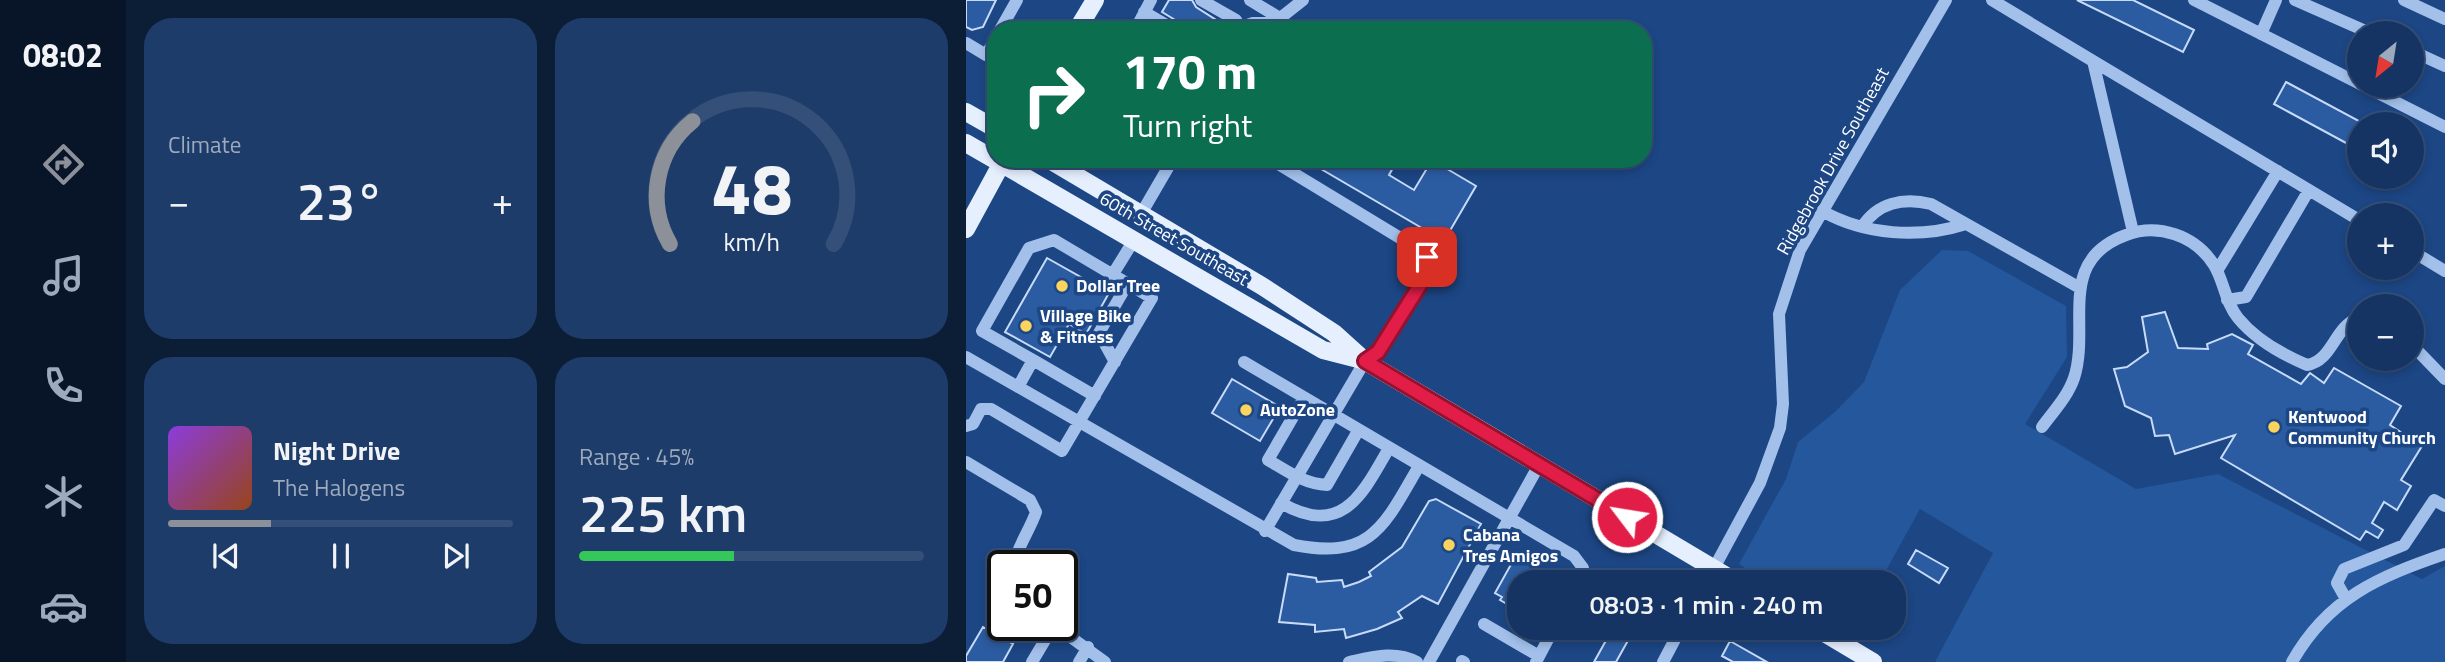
<!DOCTYPE html>
<meta charset="utf-8">
<style>
body{margin:0;font-family:"Titillium Web",sans-serif;background:#1e3c69;color:#f1f3f6;height:100vh;display:flex;flex-direction:column;font-size:26px;white-space:nowrap}
*{box-sizing:border-box;margin:0}
p{font-size:23px;color:#9daabe}
.icon{flex:none;width:38px;height:38px;fill:none;stroke:currentColor;stroke-width:2;stroke-linecap:round;stroke-linejoin:round}
.map{position:relative;flex:1;overflow:hidden}
.side{display:flex;flex-direction:column;gap:18px;padding:18px;background:#0c1d36;width:840px}
.side>*{flex:none}
.banner{position:absolute;left:21px;top:21px;width:665px;height:147px;border-radius:28px;box-shadow:0 4px 10px #0003,0 0 0 2px #344f78;background:#0b6e4f;color:#fff;overflow:hidden}
.needle{width:46px;rotate:210deg}
.tools{position:absolute;left:1381px;top:21px;display:grid;gap:14px}
.tools a{display:grid;place-items:center;width:77px;height:77px;border-radius:50%;background:#153463;box-shadow:0 4px 10px #0003,0 0 0 2px #344f78;font-size:35px}
.speed{position:absolute;left:21px;top:550px;display:flex;gap:14px;font-size:35px;font-weight:700;text-align:center}
.speed>*{display:grid;place-content:center;width:91px;height:91px;border-radius:50%;background:#153463;box-shadow:0 4px 10px #0003,0 0 0 2px #344f78;line-height:1}
.speed .limit{border:4px solid #111;border-radius:10px;background:#fff;color:#111}
.pin{position:absolute;display:grid;place-items:center;width:60px;height:60px;color:#fff;margin:-30px;border-radius:14px;box-shadow:0 4px 10px #0006}
.me{position:absolute;width:77px;margin:-38px;rotate:301deg;stroke-linejoin:round;filter:drop-shadow(0 0 5px #0008)}
.turn{display:flex;align-items:center;gap:24px;height:147px;padding:0 21px;font-size:32px}
.turn .icon{width:91px;height:91px;stroke-width:2.5}
.turn b{display:block;font-size:49px;line-height:60px}
.big{font-size:52px;font-weight:600;line-height:1.1}
.side .tile{flex:1;display:flex;flex-direction:column;justify-content:center;gap:10px;min-width:0;padding:0 24px;border-radius:28px;background:#1e3c69}
.side .dial{align-items:center;gap:0}
.dial svg{height:182px;overflow:visible;fill:none;stroke:#344f78;stroke-width:7;stroke-linecap:round;text-anchor:middle}
.dial text{fill:#f1f3f6;stroke:none}
.song{display:flex;align-items:center;gap:21px}
.cover{width:84px;height:84px;border-radius:10px;background:linear-gradient(135deg,hsl(270 70% 55%),hsl(20 70% 35%))}
.played{height:7px;border-radius:4px;background:linear-gradient(90deg,#8c9099 30%,#344f78 30%)}
.keys{display:flex;justify-content:space-around;direction:ltr}
.heat{display:flex;justify-content:space-between;align-items:center;font-size:38px;direction:ltr}
.charge{height:10px;border-radius:5px;background:linear-gradient(90deg,#34c759 45%,#344f78 0)}
.side .tiles{flex:1;display:grid;gap:18px;grid-template-columns:repeat(2,1fr)}
.trip{position:absolute;left:541px;top:570px;width:399px;height:70px;border-radius:28px;background:#153463;box-shadow:0 4px 10px #0003,0 0 0 2px #344f78;font-weight:600;line-height:70px;text-align:center}
main{display:flex;flex:1;min-height:0}
.menu{display:flex;flex-direction:column;width:126px;justify-content:space-around;align-items:center;background:#081528;color:#9daabe}
.menu .icon{width:49px;height:49px}
.menu .active{color:#8c9099}
.menu b{font-size:32px;color:#f1f3f6}
.map>svg:first-child{display:block}
</style>
<main>
<nav class="menu">
<b>08:02</b>
<svg class="icon active" aria-label="directions" viewBox="0 0 24 24"><path d="M12 3l9 9-9 9-9-9zM9 14v-3h6M13 9l2 2-2 2"/></svg>
<svg class="icon" aria-label="music" viewBox="0 0 24 24"><path d="M9 18V5l10-2v13"/><circle cx="6" cy="18" r="3"/><circle cx="16" cy="16" r="3"/></svg>
<svg class="icon" aria-label="phone" viewBox="0 0 24 24"><path d="M5 4h4l2 5-3 2q2 4 5 5l2-3 5 2v4C11 20 4 13 5 4z"/></svg>
<svg class="icon" aria-label="climate" viewBox="0 0 24 24"><path d="M12 3v18M4 7l16 10M4 17L20 7"/></svg>
<svg class="icon" aria-label="car" viewBox="0 0 24 24"><path d="M5 17H2v-5l4-1 3-4h7l3 4 3 1v5h-3M9 17h6M6 11h13"/><circle cx="7" cy="17" r="2"/><circle cx="17" cy="17" r="2"/></svg>
</nav>
<section class="side">
<div class="tiles">
<div class="tile"><p>Climate</p>
<div class="heat"><a>−</a><b class="big">23°</b><a>+</a></div>
</div>
<div class="tile dial"><svg viewBox="0 0 100 80">
<path d="M14 69A42 42 0 1 1 86 69"/>
<path d="M14 69A42 42 0 0 1 24 15" stroke="#8c9099"/>
<text x="50" y="56" font-size="32" font-weight="700">48</text>
<text x="50" y="72" font-size="11">km/h</text>
</svg></div>
<div class="tile">
<div class="song"><i class="cover"></i><div><b>Night Drive</b><p>The Halogens</p></div></div>
<div class="played"></div>
<div class="keys"><svg class="icon" aria-label="previous" viewBox="0 0 24 24"><path d="M18 5L8 12l10 7zM5 5v14"/></svg><svg class="icon" aria-label="pause" viewBox="0 0 24 24"><path d="M8 5v14M16 5v14"/></svg><svg class="icon" aria-label="next" viewBox="0 0 24 24"><path d="M6 5l10 7-10 7zM19 5v14"/></svg></div>
</div>
<div class="tile"><p>Range · 45%</p><b class="big">225 km</b><div class="charge"></div></div>
</div>
</section>
<div class="map">
<svg width="1479" height="662" viewBox="0 0 1479 662">
<rect width="100%" height="100%" fill="#1c4684"/>
<path fill="#25579c" d="M976 250 1002 251 1100 306 1101 357 1059 424 1170 489 1252 474 1456 579 1479 566V662H969L1027 553 954 509 913 583H802L773 564 820 479 832 442 870 411 898 382 934 290Z"/>
<path fill="#2b5ca2" stroke="#c7dbf8" stroke-width="2" d="M0 0H30L17 27 6 30 0 27Z
M203 0H226L230 7 266 30H218L214 23 196 12Z
M1111 0H1167L1228 30 1217 52Z
M1320 82 1393 121V150L1308 104Z
M338 159H432L423 175 448 190 466 160 510 186 478 241Z
M81 258 143 293 120 334 103 324 84 357 39 332Z
M1199 312 1212 348 1242 349 1241 344 1266 334 1287 345 1282 354 1335 384 1344 373 1358 383 1368 368 1435 406 1424 425 1456 446 1435 480 1445 486 1431 510 1418 502 1406 523 1417 530 1412 538 1400 531 1394 540 1255 458 1269 435 1209 454 1203 435 1189 436 1185 418 1159 406 1148 369 1161 367 1182 352 1176 317Z
M266 379 314 407 294 441 246 413Z
M470 499 515 524 472 604 456 596 432 612 436 618 411 629 380 638 378 629 349 632V625L313 622 322 574 350 578 351 582 376 580 378 587 393 582 405 576 403 572 436 547 463 501Z
M950 550 982 568 973 583 942 564Z
M548 559 555 563 557 560 595 583H553V611L534 600 536 597 529 593Z
M17 627 47 644 37 662H0V656Z
M647 628H669L650 662H628Z
M764 641 801 662H767L756 656Z"/>
<g fill="none" stroke-linecap="round" stroke-linejoin="round">
<path stroke="#a2c0ea" stroke-width="12" d="M235 0 270 20 276 30
M284 0 312 17
M1026 0 1127 61 1167 232
M1228 0 1479 127
M1329 0 1404 33
M1438 0 1479 19
M178 12 209 30
M276 27 287 23H306
M34 30 51 0
M169 30 185 0
M299 30 337 0
M1295 34 1310 0
M0 43 20 55 30 38
M1446 51 1479 66
M1127 61 1393 220
M166 159 171 162 173 159
M856 211C899 235 953 239 1000 224
M175 214 207 159
M896 227C911 203 937 197 965 204L1114 288
M1446 251 1479 271
M1251 271 1312 171
M147 274 168 240
M1261 300 1280 297 1343 190
M1446 345 1479 379
M0 357 328 545C406 560 418 526 453 466
M67 360 129 396
M149 362 133 333 162 283
M278 362 608 556 617 568 614 583
M338 398 302 460C321 471 338 484 361 485L392 431
M0 426 7 424 15 409H25L96 451 186 298 88 240 63 248 16 331 67 360 52 387
M1076 427C1087 412 1102 396 1108 378 1125 326 1089 261 1160 235 1192 223 1229 235 1248 265 1258 281 1259 302 1272 318 1290 340 1315 354 1341 365 1367 361 1368 326 1393 318
M0 462 64 500 70 512C65 528 49 551 48 565
M315 503C376 538 396 495 423 448
M299 531 399 361 412 352 464 269 461 258 449 247 304 159
M740 583 794 483 814 428 817 404 813 314 834 250 980 0
M1380 599 1371 583 1378 569 1438 545 1468 500 1479 506
M518 624 573 656
M88 625 139 662
M496 661 498 662
M66 662 88 625
M113 662 122 647
M383 662C406 657 429 650 451 662
M463 662 573 465
M570 662 588 628
M697 662 715 628
M1326 662C1362 598 1412 577 1479 554"/>
<path stroke="#e6effe" stroke-width="18" d="M111 30 129 0
M0 112 30 129
M0 143 357 350 396 360
M82 159 296 286 368 333 399 361 772 583
M0 229 38 159
M850 628 907 662"/>
</g>
<g fill="none" stroke-linecap="round" stroke-linejoin="round">
<g stroke="#92132f" stroke-width="18">
<path id="route" d="M461 257 464 269 412 352 399 361 661 517"/>
</g>
<use href="#route" stroke="#e11d48" stroke-width="12"/>
</g>
<g fill="#fbd35f" stroke="#1c4684" stroke-width="2.5">
<circle cx="96" cy="286" r="7"/>
<circle cx="60" cy="326" r="7"/>
<circle cx="280" cy="410" r="7"/>
<circle cx="1308" cy="427" r="7"/>
<circle cx="483" cy="545" r="7"/>
</g>
<g text-anchor="middle" stroke-width="7" stroke-linejoin="round" paint-order="stroke">
<g font-size="18" fill="#fff" stroke="#1c4684">
<text transform="translate(867 161) rotate(-61)" y="6">Ridgebrook Drive Southeast</text>
<text transform="translate(208 239) rotate(30)" y="6">60th Street Southeast</text>
</g>
<g font-size="18" font-weight="bold" fill="#fff" stroke="#1c4684" text-anchor="start">
<text x="110" y="292">Dollar Tree</text>
<text x="74" y="322">Village Bike<tspan x="74" dy="21">&amp; Fitness</tspan></text>
<text x="294" y="416">AutoZone</text>
<text x="1322" y="423">Kentwood<tspan x="1322" dy="21">Community Church</tspan></text>
<text x="497" y="541">Cabana<tspan x="497" dy="21">Tres Amigos</tspan></text>
</g>
</g>
</svg>
<div class="tools">
<a><svg class="needle" viewBox="-14 -14 28 28"><path d="M0-13l5 13h-10z" fill="#e53935"/><path d="M0 13l5-13h-10z" fill="#9daabe"/></svg></a>
<a><svg class="icon" aria-label="sound" viewBox="0 0 24 24"><path d="M4 9h4l5-4v14l-5-4H4zM17 9q2 3 0 6"/></svg></a>
<a>+</a>
<a>−</a>
</div>
<div class="speed"><div class="limit">50</div></div>
<div class="pin" style="left:461px;top:257px;background:#d93025"><svg class="icon" aria-label="arrive" viewBox="0 0 24 24"><path d="M6 21V4h12l-3 4 3 4H6"/></svg></div>
<svg class="me" style="left:661px;top:517px" viewBox="-20 -20 40 40"><circle r="17" fill="#e11d48" stroke="#fff" stroke-width="3"/><path d="M0-11L8 9 0 5-8 9z" fill="#fff"/></svg>
<div class="trip">08:03 · 1 min · 240 m</div>
<div class="banner">
<div class="turn"><svg class="icon" aria-label="right" viewBox="0 0 24 24"><path d="M7 20v-9h11M14 6l5 5-5 5"/></svg><div><b>170 m</b>Turn right</div></div>
</div>
</div>
</main>
